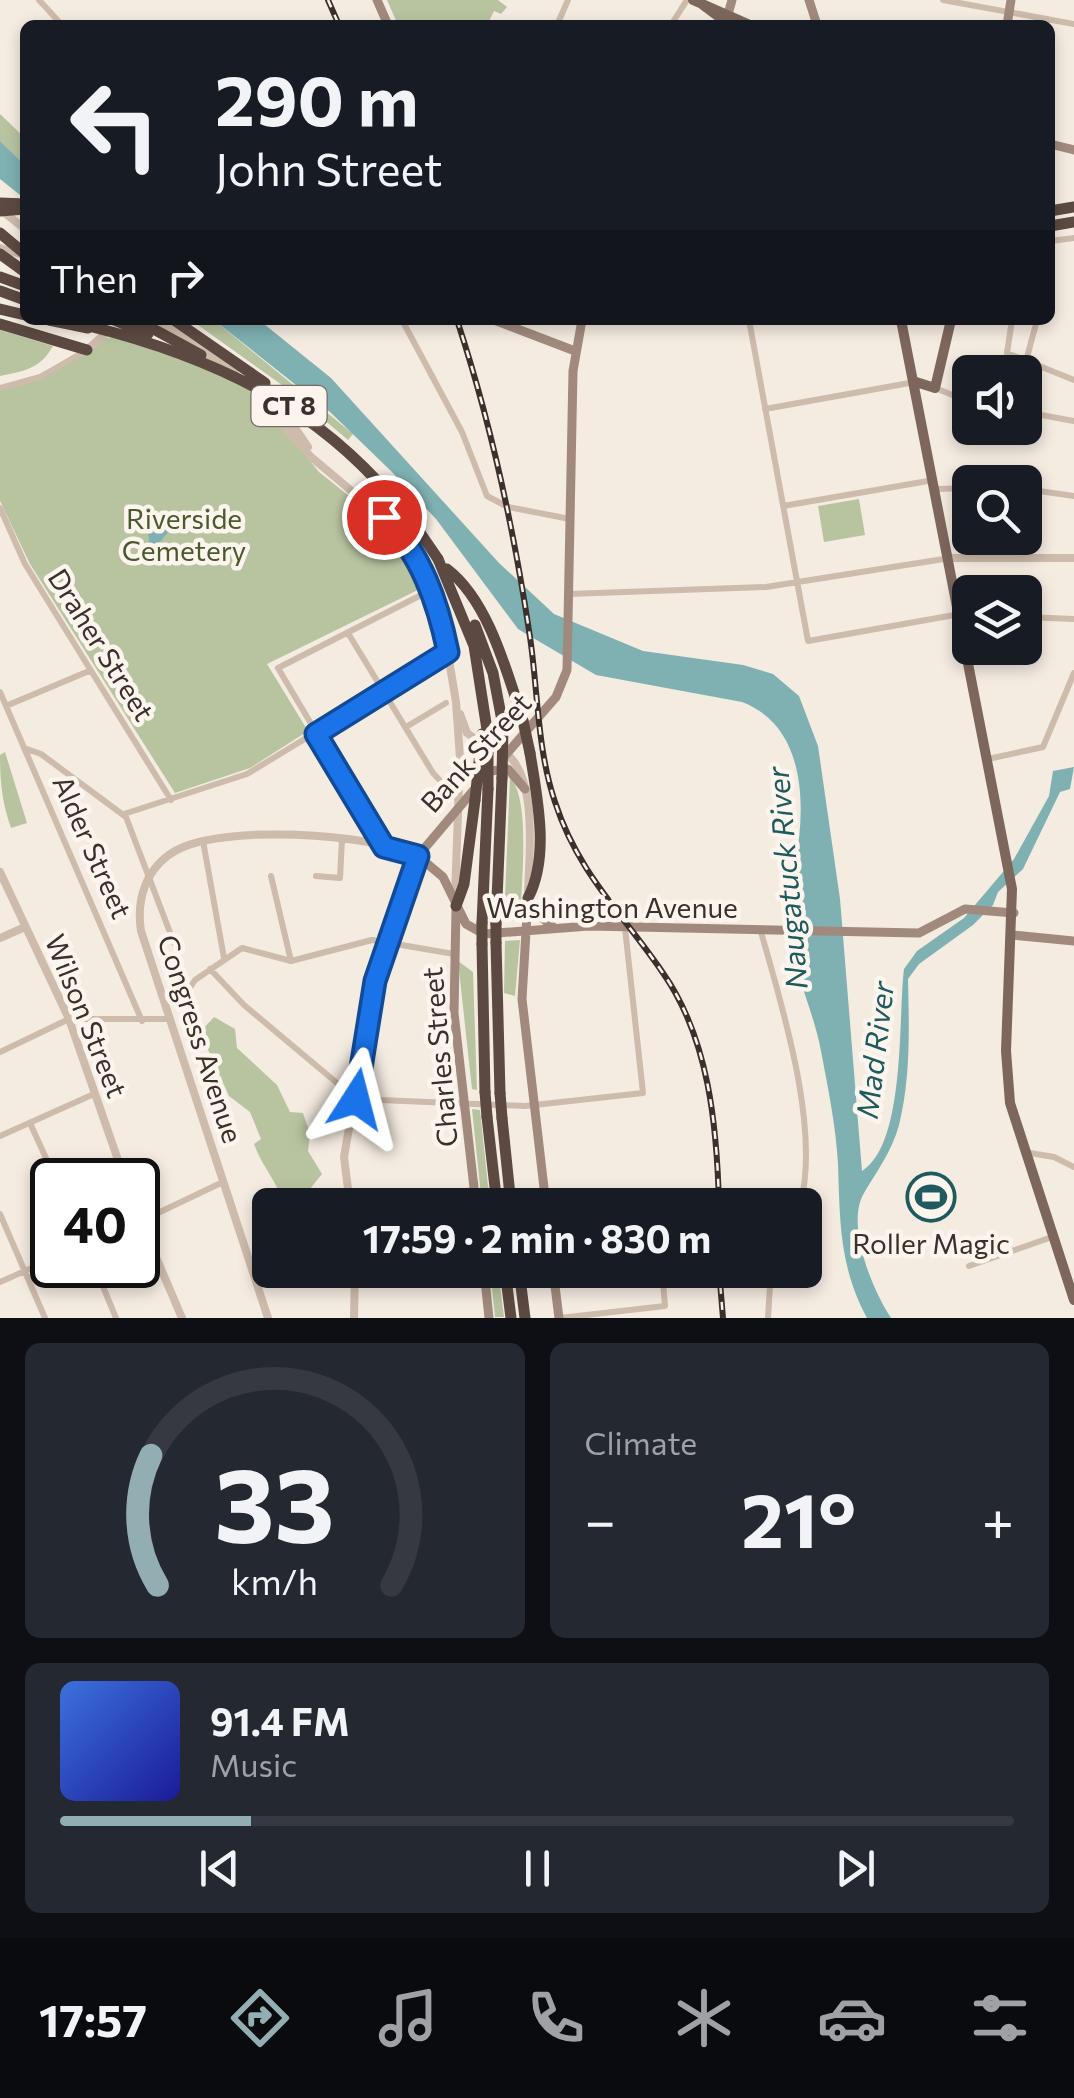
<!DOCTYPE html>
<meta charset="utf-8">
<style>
body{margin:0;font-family:Commissioner,sans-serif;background:#242831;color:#f1f3f6;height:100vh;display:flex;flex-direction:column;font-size:38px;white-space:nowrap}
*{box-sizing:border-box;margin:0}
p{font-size:32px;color:#9ea1a6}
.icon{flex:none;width:55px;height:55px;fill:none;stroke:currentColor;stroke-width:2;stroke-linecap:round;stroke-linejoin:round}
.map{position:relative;height:1318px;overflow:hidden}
.panel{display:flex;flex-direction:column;gap:25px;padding:25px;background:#0d0f14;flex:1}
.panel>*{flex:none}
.banner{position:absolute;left:20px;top:20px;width:1035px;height:305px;border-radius:15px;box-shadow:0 5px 15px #0003;background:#171b24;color:#f1f3f6;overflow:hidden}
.tools{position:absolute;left:952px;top:355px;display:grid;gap:20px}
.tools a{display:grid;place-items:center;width:90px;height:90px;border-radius:15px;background:#171b24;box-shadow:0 5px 15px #0003;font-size:50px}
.speed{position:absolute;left:30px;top:1158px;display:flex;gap:20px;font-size:50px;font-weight:700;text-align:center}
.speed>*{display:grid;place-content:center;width:130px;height:130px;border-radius:50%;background:#171b24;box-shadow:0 5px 15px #0003;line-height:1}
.speed .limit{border:5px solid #111;border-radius:15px;background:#fff;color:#111}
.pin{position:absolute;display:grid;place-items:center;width:85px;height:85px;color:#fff;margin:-42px;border:5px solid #fff;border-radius:50%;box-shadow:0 2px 10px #0007}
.me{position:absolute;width:110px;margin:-55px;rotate:9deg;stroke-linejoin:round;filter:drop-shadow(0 0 8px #0008)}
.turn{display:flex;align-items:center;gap:35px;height:210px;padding:0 30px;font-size:45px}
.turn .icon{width:130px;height:130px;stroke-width:2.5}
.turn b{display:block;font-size:70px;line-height:85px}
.then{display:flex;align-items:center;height:95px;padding:0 30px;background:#0003;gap:20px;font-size:38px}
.big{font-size:75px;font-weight:700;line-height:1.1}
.panel .tile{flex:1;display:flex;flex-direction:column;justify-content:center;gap:15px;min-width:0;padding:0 35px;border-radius:15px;background:#242831}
.panel .dial{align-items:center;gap:0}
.dial svg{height:260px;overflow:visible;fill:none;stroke:#363941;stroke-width:7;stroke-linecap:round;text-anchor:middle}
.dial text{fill:#f1f3f6;stroke:none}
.song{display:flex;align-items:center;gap:30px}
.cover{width:120px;height:120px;border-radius:15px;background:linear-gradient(135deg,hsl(220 70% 55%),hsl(240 70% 35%))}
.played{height:10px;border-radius:5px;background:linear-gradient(90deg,#92aeb2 20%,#363941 20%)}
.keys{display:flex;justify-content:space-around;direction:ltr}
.heat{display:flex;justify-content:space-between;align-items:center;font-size:55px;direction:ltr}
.panel .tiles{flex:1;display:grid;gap:25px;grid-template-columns:1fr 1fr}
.tile:last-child{grid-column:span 2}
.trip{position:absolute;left:252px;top:1188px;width:570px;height:100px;border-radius:15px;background:#171b24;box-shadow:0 5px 15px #0003;font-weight:700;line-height:100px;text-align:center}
.tab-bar{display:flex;height:160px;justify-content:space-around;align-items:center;background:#090b0e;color:#9ea1a6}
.tab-bar .icon{width:70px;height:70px}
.tab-bar .selected{color:#92aeb2}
.tab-bar b{font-size:45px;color:#f1f3f6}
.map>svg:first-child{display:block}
</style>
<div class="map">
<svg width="1074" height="1318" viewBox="0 0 1074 1318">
<rect width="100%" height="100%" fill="#f4ebe1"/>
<path fill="#b8c4a0" d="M387 0H498L507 7 501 14 494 11 487 25H398Z
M0 114 25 138V165L0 141Z
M191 320H214L353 434 348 440 289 390Z
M0 330 53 346C40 369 24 371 0 376Z
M121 337 250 385 319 472 388 527 422 588 267 664 308 731 250 768 175 793 30 564 0 501V388L31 380 101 338Z
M859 499 865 535 824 542 818 506Z
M5 752 27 823 11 828C2 802 0 782 0 755Z
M510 777C531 801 521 879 521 912L515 920 504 921Z
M520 940 515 996 504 993 505 941Z
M458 961 473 972 477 1090 472 1089Z
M214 1017 235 1029 237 1048 277 1085 290 1112 303 1113 310 1134 308 1151 322 1174 297 1205H284C278 1182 262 1167 254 1144L261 1139 250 1112 229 1096 200 1032Z
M472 1109 480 1110 490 1205H482Z
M490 1270H498L504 1317H495Z"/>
<path fill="#7fb0b2" d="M0 141 25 165V199L0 179Z
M214 320H259L331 378 499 563 554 614 643 651 743 665 773 674 799 696 818 746 840 899 862 1171C906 1144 898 1017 904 969L917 951 964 918 1014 859 1049 796 1053 771 1074 767 1070 789 1060 792 1023 869 998 892 993 905 973 925 919 964 908 979C909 1026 911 1077 899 1125 892 1151 877 1171 864 1193 845 1225 873 1291 891 1318H867C839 1266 840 1221 838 1164 836 1126 828 1088 821 1051 813 1007 786 953 785 912 784 893 793 877 796 860 806 803 805 726 742 702L596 675 518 629 436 519 391 471 330 412Z
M161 513 169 518V531L143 563 149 540 146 518Z"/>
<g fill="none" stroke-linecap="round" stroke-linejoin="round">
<path stroke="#cdbbac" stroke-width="6" d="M39 0 62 25
M943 0 1074 24
M557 25 568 0
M671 25 687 0
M1051 241 1074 238
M1050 270 1051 241
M402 320 462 432 487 496 508 507 570 519
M749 320 808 641 960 614
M1012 320 1007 353 1074 380
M1026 361 1037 320
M0 388 40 377 86 351
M935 388 970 402
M765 409 915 382
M1025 412 1074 421
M937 489 970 488
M1025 489 1074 496
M783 506 934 480
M0 508 25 564 171 800
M569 594 766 587 950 558
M1025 617 1074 619
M348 633 433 773 457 799
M0 692 142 1021
M6 706 89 671
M406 727 446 703
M24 748 41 754 126 817 174 943
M988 759 1043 747 1074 673
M124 814 247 774 448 652
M203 841 224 958
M383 845 278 668 431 590
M271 876 291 961
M316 876 340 878 342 839
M761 932C782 1006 821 1130 800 1205
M210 969 244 1005 356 1099 525 1106 643 1093 625 928
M179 1005 195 980 242 948 291 961 372 940 454 954
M0 1052 69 1019H169
M30 1123 56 1180
M0 1136 94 1094
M1024 1152 1054 1157 1074 1167
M350 1204 474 1190
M0 1214 45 1318
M139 1222 223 1182
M94 1265 116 1318
M969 1266 1052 1237
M355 1278 417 1270
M0 1282 52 1259
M560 1318 665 1306 662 1270
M768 1318 771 1270"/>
<path stroke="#cdbbac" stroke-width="8" d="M1 210 25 229
M0 248 20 254
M158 320 235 374
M87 350 107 332
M262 379 308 447
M252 390 310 456 392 525 431 590 445 636 456 702 460 758 455 896
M950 558H1074
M460 714 467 733 484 745
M502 751C539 771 529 857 528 893
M0 872 69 1019 125 1180
M0 938 25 927
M138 1215 182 1318
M268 1318 141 931C136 899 146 868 175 851 221 824 371 833 418 856L374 985 344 1157 350 1205
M354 1318 355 1270"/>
<path stroke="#a18a7d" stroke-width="9" d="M377 0 388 25
M809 0 817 25
M727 18 732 0
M1007 25 1011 0
M1050 144 1074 150
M494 320 575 351
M502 759 556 697 567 670 573 371 582 320
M491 771 508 769 525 789
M478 785 418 856 443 877 466 924 484 934 589 926 919 933 965 909 1014 913
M528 898 522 999 546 1205
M527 905 553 927
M456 909 454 1013 476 1205
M1012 935 1074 941
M484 1270 489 1318
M553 1270 559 1318"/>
<path stroke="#7d675c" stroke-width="10" d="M693 0 750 25
M703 5 730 25
M901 320 1012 889 1006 1051 1010 1103 1074 1300
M916 382 935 388 951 320"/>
<path stroke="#5c4a42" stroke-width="11" d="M0 203 25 204
M1050 211 1074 207
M1050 226 1074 222
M0 233 25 254
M0 254 25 272
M0 277 25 286
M0 291 25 300
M0 309 25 315
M49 320 88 328
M137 320 201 355
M0 324 87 350
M438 559 474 646 488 736
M447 569C489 601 507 673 523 721
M475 625 493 673 503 726
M528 898C550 856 537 797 530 753
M456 906 464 884 475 800
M482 923 488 789
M496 924 502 778
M496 943 500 1093
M482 944 485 1092
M487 1117 497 1205
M502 1118 511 1205
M505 1270 511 1318
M519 1270 525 1318"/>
<g stroke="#3b302b" stroke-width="6">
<path id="rail" d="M328 0 339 25
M457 320C491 423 514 530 530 637 538 691 537 749 555 802 578 873 622 913 663 973 709 1039 717 1126 719 1205
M719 1270 723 1318"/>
</g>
<use href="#rail" stroke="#fbf5ee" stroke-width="2.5" stroke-dasharray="8" stroke-linecap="butt"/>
<path stroke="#5c4a42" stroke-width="11" d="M0 211 25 209
M114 320 148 334
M174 320 265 383
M89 326C241 364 351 425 438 559
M523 721 530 753
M502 778 503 726
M488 789V745
M475 800 482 734
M496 943V924
M482 944V923
M485 1092 487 1117
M500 1093 502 1118"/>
</g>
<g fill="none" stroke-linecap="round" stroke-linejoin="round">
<g stroke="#114b97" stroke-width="25">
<path id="route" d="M356 1099 375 981 418 856 384 847 316 734 448 652C438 603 421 553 384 517"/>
</g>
<use href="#route" stroke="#1a73e8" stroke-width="18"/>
</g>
<defs>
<g id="stadium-ring" transform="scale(2.5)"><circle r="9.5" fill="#fbf5ee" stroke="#1f5a5e" stroke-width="1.5"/><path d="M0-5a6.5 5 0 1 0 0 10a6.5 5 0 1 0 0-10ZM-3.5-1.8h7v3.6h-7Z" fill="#1f5a5e"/></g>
</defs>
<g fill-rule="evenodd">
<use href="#stadium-ring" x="931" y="1197"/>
</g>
<g text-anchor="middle" stroke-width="9" stroke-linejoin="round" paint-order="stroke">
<rect fill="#fbf5ee" stroke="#756b66" stroke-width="2.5" x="251.5" y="386" width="75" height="40" rx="8"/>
<g font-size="25" font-weight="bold" fill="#3b302b">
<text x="289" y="415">CT 8</text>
</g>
<g font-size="28" fill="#4a5a2e" stroke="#fbf5ee">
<text x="184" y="529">Riverside<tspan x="184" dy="32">Cemetery</tspan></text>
</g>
<g font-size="28" fill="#3b302b" stroke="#fbf5ee">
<text transform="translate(101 645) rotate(58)" y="10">Draher Street</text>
<text transform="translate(476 753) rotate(-48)" y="10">Bank Street</text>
<text transform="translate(92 847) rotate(66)" y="10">Alder Street</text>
<text x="612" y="918">Washington Avenue</text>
<text transform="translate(86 1016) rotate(68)" y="10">Wilson Street</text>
<text transform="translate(200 1039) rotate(72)" y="10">Congress Avenue</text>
<text transform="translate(440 1057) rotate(-95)" y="10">Charles Street</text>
</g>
<g font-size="28" fill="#3b302b" stroke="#fbf5ee">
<text x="931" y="1254">Roller Magic</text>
</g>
<g font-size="30" font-style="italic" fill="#1f5a5e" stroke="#fbf5ee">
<text transform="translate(788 878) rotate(-95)" y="10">Naugatuck River</text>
<text transform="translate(876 1050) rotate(-83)" y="10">Mad River</text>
</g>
</g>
</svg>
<div class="tools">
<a><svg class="icon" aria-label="sound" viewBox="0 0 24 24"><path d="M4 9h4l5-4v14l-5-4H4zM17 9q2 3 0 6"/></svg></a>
<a><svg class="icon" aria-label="search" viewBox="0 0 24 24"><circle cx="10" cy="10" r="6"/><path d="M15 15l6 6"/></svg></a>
<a><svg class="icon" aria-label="layers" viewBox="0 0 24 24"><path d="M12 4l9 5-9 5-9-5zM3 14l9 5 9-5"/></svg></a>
</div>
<div class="speed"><div class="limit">40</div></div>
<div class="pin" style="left:384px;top:517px;background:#d93025"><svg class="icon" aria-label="arrive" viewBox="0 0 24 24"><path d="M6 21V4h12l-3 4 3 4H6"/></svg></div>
<svg class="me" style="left:356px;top:1099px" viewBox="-20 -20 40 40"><path d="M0-17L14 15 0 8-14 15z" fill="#1a73e8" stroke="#fff" stroke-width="4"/></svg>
<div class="trip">17:59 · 2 min · 830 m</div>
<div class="banner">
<div class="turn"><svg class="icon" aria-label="left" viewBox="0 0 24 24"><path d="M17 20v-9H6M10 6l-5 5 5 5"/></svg><div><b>290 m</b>John Street</div></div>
<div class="then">Then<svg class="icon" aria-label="right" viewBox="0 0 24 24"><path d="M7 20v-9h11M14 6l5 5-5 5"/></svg></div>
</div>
</div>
<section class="panel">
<div class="tiles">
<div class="tile dial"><svg viewBox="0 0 100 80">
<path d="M14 69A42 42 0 1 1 86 69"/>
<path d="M14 69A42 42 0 0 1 12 29" stroke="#92aeb2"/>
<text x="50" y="56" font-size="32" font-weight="700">33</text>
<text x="50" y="72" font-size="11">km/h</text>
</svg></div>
<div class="tile"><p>Climate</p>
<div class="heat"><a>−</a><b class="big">21°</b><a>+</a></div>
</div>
<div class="tile">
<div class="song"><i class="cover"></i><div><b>91.4 FM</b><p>Music</p></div></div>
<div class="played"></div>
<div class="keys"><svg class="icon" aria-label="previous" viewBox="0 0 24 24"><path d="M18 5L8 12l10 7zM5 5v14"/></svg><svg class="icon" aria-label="pause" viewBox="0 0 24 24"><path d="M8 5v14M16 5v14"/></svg><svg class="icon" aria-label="next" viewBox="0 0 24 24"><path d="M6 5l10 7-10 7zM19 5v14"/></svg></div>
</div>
</div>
</section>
<nav class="tab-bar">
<b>17:57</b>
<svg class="icon selected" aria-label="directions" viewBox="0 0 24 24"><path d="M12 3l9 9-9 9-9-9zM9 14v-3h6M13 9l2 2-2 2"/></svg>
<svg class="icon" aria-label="music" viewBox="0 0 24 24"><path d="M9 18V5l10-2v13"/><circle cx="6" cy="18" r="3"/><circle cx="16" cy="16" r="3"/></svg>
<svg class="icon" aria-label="phone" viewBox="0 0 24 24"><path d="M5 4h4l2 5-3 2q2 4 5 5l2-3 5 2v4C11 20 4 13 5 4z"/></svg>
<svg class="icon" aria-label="climate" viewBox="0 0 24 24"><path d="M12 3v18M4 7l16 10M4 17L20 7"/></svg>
<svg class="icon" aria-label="car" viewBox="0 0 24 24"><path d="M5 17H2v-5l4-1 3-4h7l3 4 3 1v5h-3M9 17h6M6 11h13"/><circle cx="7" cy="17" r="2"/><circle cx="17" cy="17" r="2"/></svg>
<svg class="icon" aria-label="filters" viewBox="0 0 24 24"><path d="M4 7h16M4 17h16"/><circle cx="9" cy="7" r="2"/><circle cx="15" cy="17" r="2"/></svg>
</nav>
